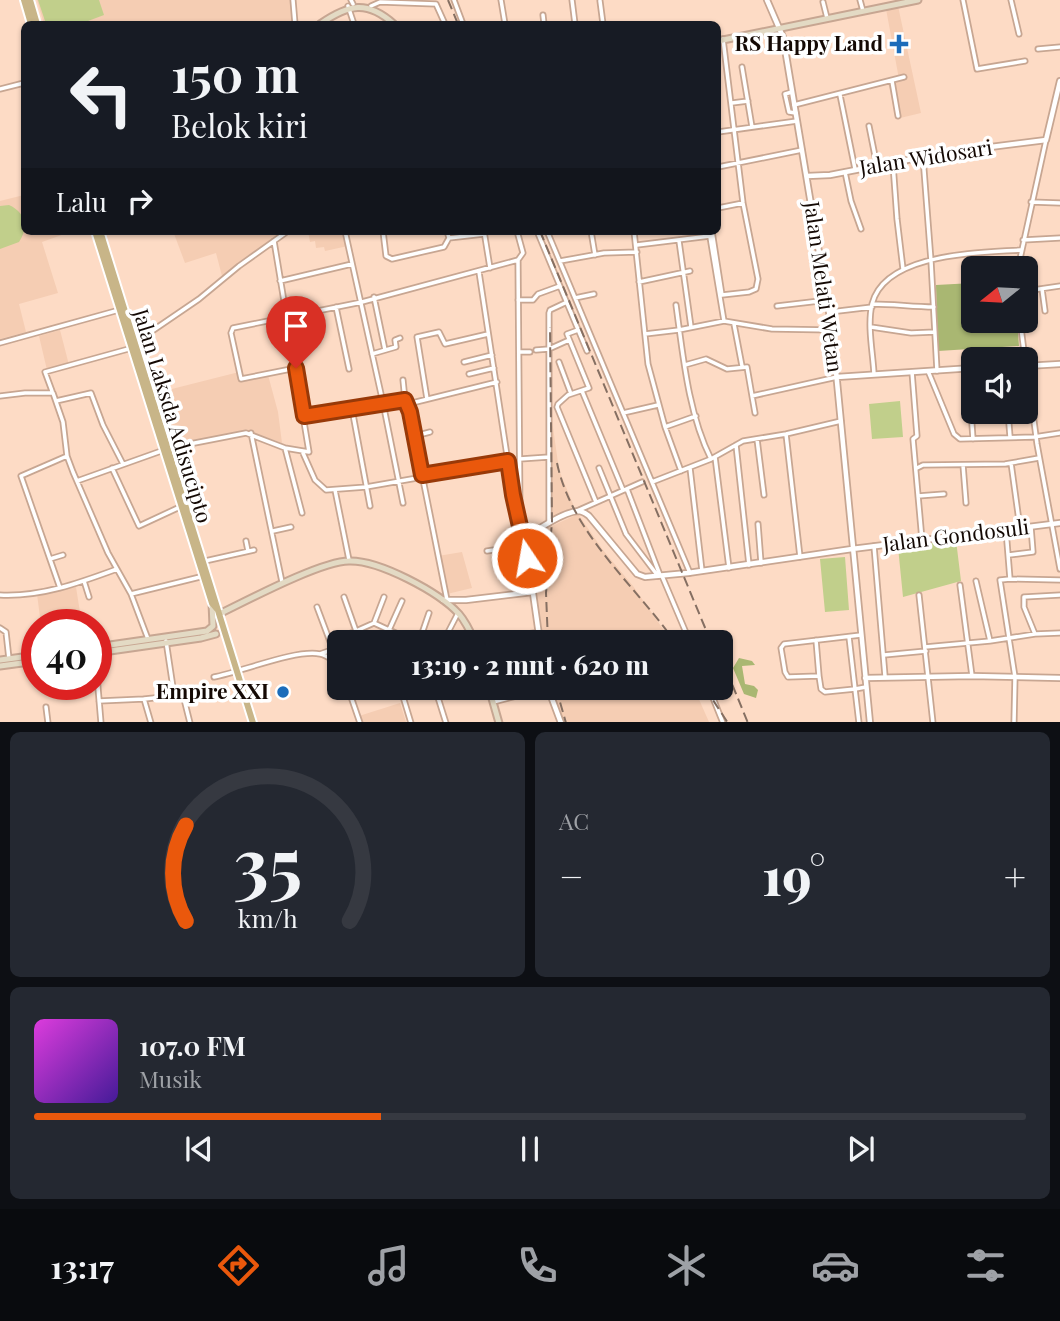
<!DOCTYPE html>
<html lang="id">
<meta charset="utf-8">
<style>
body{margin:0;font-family:"Playfair Display",serif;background:#242831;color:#f1f3f6;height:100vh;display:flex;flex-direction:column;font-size:26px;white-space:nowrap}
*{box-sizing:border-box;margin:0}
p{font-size:23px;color:#9ea1a6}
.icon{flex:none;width:38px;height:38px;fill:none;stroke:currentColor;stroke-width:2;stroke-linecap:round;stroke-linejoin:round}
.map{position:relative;height:722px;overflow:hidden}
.side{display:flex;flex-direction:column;gap:10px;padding:10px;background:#0d0f14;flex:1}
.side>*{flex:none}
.guide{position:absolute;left:21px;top:21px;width:700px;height:214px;border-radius:10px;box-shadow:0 2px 5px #0004;background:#171b24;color:#f1f3f6;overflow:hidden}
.needle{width:46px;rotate:252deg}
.tools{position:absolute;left:961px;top:256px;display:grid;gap:14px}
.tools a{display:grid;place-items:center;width:77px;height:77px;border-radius:10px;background:#171b24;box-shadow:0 2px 5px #0004;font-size:35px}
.speed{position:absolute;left:21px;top:609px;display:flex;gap:14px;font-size:35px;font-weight:700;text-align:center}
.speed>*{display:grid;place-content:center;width:91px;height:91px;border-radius:50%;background:#171b24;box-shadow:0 2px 5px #0004;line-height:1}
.speed .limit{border:10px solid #d22;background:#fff;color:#111}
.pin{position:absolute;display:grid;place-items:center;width:60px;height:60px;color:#fff;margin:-72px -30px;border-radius:50% 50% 50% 0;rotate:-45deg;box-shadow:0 0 7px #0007}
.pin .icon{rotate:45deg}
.me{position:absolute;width:77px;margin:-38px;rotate:348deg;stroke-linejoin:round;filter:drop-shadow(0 0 5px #0008)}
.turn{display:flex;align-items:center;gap:24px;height:147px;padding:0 35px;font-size:32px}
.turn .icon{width:91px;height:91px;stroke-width:2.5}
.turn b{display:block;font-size:49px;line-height:60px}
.then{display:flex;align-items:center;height:66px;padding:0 35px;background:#0003;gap:14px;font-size:26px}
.big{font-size:52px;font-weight:800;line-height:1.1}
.side .widget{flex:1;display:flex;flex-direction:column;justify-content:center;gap:10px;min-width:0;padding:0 24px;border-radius:10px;background:#242831}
.side .dial{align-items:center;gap:0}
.dial svg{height:182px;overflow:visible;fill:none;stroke:#363941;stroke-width:7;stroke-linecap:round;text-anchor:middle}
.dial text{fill:#f1f3f6;stroke:none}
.song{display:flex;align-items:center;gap:21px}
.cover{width:84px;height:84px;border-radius:10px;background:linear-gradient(135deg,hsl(300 70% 55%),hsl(260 70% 35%))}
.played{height:7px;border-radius:4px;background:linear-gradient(90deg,#ea580c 35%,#363941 35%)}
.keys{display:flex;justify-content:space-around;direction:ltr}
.heat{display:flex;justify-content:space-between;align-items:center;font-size:38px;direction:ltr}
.side .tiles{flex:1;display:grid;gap:10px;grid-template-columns:1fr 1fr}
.widget:last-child{grid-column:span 2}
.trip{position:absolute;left:327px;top:630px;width:406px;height:70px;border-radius:10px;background:#171b24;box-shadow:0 2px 5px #0004;font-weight:800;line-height:70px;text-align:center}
.tab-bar{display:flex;height:112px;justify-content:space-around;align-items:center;background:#090b0e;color:#9ea1a6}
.tab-bar .icon{width:49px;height:49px}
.tab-bar .current{color:#ea580c}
.tab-bar b{font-size:32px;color:#f1f3f6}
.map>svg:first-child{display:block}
</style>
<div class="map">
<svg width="1060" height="723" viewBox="0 0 1060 723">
<rect width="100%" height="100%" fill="#fddbc5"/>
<path fill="#f5cdb3" d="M37 0H292L294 24H44Z
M898 6 921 113 896 119 888 82 899 79 886 9Z
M24 195V231H73L42 242 58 293 19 304 26 332 0 339V201Z
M173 231H284L222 276 216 253 185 263Z
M308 231H345L348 246 325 251 324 247 316 248 315 241 310 242Z
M60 330 69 365 47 370 39 336Z
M239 372 242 381 268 375 278 412 282 443 248 431 172 444 156 393Z
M551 413 559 470 575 509 551 520Z
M578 514 603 550 633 586 672 642H542L532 584 530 541 541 531Z
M462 552 472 588 447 594 438 556Z
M76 587 82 625H41L37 594Z
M552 688H694L709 722H563Z
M400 703 406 722H361L359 716Z"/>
<path fill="#c1cf8b" d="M38 0H99L104 15 80 24H46Z
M9 205C25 212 29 227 19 242L0 249V206Z
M900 401 903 437 872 439 869 404Z
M956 540 961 581 903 597 898 547Z
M845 557 849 610 825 612 820 559Z"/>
<path fill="#a9b772" d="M973 283V320H1017L1019 346 938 351 936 285Z
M739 658 752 661 755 665 742 666 745 684 754 686 758 690 756 698 744 694 733 668Z"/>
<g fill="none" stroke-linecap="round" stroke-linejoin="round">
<g stroke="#c7a692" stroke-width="7">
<path id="minor" d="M293 0 295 24
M351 0 353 4
M454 0 463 24
M501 0 505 24
M572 0 575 24
M860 0 863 11
M963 0 977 69 1025 61
M1011 0 1019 34
M600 1 603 24
M823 2 827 18
M348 6 354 24
M371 6 380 2 436 4 445 24
M543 15 544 24
M1038 49 1060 47
M742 67 752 127
M892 81 898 116
M0 89 24 83
M792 92 785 94 789 112 796 113
M840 95 855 169
M732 103 748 101
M794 105 904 77
M869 126 877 166
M718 132 797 121
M923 157 931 261 937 371
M893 164 897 219 903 269
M718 167 802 150
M845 172 851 201 861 229
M1031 202 1060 203
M718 208 743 203
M345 231 383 403 403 399 408 404 447 600
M383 231 386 256 392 259 444 247 449 238 447 231
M484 231 490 268
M537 231 587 351
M547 231 690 573
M591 231 595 255
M634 231 648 364 665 427 696 416
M709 231 724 321
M712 231 722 295 749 292 756 289 758 279 743 203 723 39
M449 238 484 234
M1023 240 1060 238
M679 241 691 327
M637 245 710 236
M518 260 520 517
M560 261 604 253 637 252
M1018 268 1046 140
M479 272 513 495 526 545 487 551
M280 281 352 264
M639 282 690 271
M1042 289 1045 311
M1026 291 1060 286
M374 297 385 350
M575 298 594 294
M518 300H533L538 294 560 286
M872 304C894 304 913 307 934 307
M676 305C683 355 688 413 711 459L743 441 786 434 841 421
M777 306 828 300
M336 307 349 369
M830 312 872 307
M1020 320 1025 359
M734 324 742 366
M871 327 911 333 935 332
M578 330 567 334 589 388 568 395 558 404 557 407 596 502
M645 334 679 330 724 321 772 329 832 330
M136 342 199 299 239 266 288 231
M0 343 119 310
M536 350 549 349 569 340
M519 352H530
M372 354 396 347 395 340 400 338
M1026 360 1037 444 1060 569
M464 362 492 355
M559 362 571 394
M685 365 706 359 727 369 747 367 752 396 837 377
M296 368 241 379 231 333 233 328 362 302 518 260 523 253 517 231
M968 368 973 439
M928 371 954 434 960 439 1034 437 1060 433
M912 372 917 436 913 439 922 540
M469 374 494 368
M874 374C873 353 867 326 872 304 885 253 978 253 1020 250
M403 380 405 400
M52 391 45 372 132 348
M582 391 623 490
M0 396 25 393H53L63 422 67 456 73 472 108 553 131 594 148 639
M752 396 755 413
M427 399 417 337 439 332 445 344 488 334
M56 401 91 393 103 425 123 464
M408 404 497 382
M352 409 370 506
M1008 411 1010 437
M623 413 658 405
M304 417 383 403 403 503
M665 427 681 471
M251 433 282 582
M786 434 800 557
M415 436 430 432
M757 439 764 495
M736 445 749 565
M169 448 246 433 285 448 309 452 274 241
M285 448 302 513
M303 453 315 480 326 490 366 487 508 462
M715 457 729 568
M520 459 549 457
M1011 463 1020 528
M963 465 966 503
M112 468 139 526 182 506
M599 468 626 534 658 576
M690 468 702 571
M917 468 923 465 1005 464 1039 458
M77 481 164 450
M652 482 711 459
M627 489 660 575
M335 490 349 560
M918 496 944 494
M579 510 642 482
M549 523V313L550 310 567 302
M758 524 761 563
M1006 530 1010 579 1060 580
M273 531 291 527
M246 541 248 551
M874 546 885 676
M1009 555 1033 552 1031 527
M50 559 63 555
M205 561 254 550
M662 576 690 642
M1010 579 1000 580 1015 677 1014 723
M84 581 89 597
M976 581 990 641 1035 634 1060 633
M960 585 972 676
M60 588 21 476 67 456
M131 594 204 576
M0 595C41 597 79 583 117 569
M919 595 933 723
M344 597 356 631 344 636 345 642
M317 607 338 663
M374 623 384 597
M0 628 6 632 9 659
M389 630 402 601
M356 631 374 623 415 642
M1035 634 1024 607V597L1060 595
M849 637 855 689 866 687
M816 640 819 676
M166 641 174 694
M474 641 534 633
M353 642H360
M419 642 429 613
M443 642 458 613
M925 647 990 641
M320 654 340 647
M884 655 926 651
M96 664 101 723
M214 677C241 672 296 649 320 654 326 655 334 661 340 664
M348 688 360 723
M397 688 413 694 422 688
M435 688 446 723
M709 688 723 723
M401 690 411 723
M144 699 183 695 190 723
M99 701 144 699 151 723
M493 702 548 688
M46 707 48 723
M859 723 855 689 825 692 821 689 819 676 788 677 785 672 781 648 784 644 861 635"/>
</g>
<g stroke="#c7a692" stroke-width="8">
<path id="tertiary" d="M767 0 783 37 832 330 870 723
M807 176 830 175 943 153 1046 140 1060 81
M1026 366 1060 364
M837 377 973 368
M443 600H466L533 592
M540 642 528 558 527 538C537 529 564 512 578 511 583 511 585 513 589 516L637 574 645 577 688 573 852 549 1060 523
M865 678 972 676 1060 678
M548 688 561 723"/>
</g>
<g stroke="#c7a692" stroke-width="9">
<path id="secondary" d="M320 24C349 4 367 0 394 24
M718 41 918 0
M219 614C246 601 321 561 349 561 379 560 439 592 459 614 466 622 471 633 475 642
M96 647 207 631 213 626 212 603
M96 653 201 638 216 634
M0 660 37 655
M0 666 37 661
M489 688 499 723"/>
</g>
<g stroke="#fff" stroke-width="10">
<path id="primary" d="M24 0 31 24
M30 0 37 24
M95 231 212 603 217 609
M100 231 253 723"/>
</g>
<use href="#minor" stroke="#fff" stroke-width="3.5"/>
<use href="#tertiary" stroke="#fff" stroke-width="4.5"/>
<use href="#secondary" stroke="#e3dac4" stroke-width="5"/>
<use href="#primary" stroke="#c8b588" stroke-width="6"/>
<path stroke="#856f62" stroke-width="2" stroke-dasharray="10 5" stroke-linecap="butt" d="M448 0 458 24
M540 231 711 642
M557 463C572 534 635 585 675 642
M548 642 546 593 552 522 550 327
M721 657 748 723
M556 688 566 723
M705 688 728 723"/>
</g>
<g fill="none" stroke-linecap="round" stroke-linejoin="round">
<g stroke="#983908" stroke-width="18">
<path id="route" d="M296 368 304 416 405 400 410 412 422 475 508 461 513 495 527 558"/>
</g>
<use href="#route" stroke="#ea580c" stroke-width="12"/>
</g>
<g fill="#1c6cba" stroke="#fff" stroke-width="2.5">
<path d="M895.5 33.5h7v7h7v7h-7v7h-7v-7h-7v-7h7z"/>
<circle cx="283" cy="692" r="7"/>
</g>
<g text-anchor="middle" stroke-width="7" stroke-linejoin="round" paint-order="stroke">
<g font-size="21" font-weight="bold" fill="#140904" stroke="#fff" text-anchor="end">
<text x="883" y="51">RS Happy Land</text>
<text x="269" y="699">Empire XXI</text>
</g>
<g font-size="21" fill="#140904" stroke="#fff">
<text transform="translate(926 158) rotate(-9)" y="7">Jalan Widosari</text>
<text transform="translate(823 287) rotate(82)" y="7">Jalan Melati Wetan</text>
<text transform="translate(172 416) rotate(73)" y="7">Jalan Laksda Adisucipto</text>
<text transform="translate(956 536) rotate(-7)" y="7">Jalan Gondosuli</text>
</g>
</g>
</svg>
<div class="tools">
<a><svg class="needle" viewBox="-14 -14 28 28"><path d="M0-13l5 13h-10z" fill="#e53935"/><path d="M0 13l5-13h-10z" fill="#9ea1a6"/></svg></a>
<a><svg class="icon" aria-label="sound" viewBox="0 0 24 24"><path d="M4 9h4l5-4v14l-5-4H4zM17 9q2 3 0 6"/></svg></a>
</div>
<div class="speed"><div class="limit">40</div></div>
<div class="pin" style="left:296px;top:368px;background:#d93025"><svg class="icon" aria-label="arrive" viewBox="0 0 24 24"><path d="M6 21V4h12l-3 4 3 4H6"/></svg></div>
<svg class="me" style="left:527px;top:558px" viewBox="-20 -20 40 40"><circle r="17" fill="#ea580c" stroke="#fff" stroke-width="3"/><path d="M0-11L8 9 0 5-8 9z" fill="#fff"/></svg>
<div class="trip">13:19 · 2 mnt · 620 m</div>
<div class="guide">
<div class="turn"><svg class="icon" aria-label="left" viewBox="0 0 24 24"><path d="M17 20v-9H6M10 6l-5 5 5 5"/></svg><div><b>150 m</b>Belok kiri</div></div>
<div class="then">Lalu<svg class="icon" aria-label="right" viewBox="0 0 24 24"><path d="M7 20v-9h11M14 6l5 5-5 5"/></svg></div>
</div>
</div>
<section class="side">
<div class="tiles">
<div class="widget dial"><svg viewBox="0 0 100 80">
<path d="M14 69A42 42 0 1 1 86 69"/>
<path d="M14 69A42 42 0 0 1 14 27" stroke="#ea580c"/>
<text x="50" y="56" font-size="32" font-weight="700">35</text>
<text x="50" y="72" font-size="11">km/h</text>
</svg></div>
<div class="widget"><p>AC</p>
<div class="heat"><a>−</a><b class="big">19°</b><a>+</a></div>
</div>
<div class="widget">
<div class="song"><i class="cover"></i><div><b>107.0 FM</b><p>Musik</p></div></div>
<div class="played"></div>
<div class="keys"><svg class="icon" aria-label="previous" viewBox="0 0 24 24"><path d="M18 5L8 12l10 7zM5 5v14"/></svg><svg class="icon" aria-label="pause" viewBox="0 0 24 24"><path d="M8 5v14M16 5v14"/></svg><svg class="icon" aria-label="next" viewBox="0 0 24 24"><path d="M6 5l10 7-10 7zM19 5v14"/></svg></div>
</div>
</div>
</section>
<nav class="tab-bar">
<b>13:17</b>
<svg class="icon current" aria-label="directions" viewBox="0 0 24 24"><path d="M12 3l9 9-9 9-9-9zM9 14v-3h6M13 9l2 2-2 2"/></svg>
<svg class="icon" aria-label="music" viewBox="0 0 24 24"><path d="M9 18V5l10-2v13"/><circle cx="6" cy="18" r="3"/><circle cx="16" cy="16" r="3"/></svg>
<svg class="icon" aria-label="phone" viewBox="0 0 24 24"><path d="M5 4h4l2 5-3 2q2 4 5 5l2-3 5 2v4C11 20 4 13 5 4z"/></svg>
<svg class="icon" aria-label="climate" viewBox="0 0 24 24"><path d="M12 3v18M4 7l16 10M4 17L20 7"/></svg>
<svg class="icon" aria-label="car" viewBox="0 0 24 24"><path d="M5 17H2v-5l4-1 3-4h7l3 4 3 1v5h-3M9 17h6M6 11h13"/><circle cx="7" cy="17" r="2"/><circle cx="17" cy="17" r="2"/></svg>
<svg class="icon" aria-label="filters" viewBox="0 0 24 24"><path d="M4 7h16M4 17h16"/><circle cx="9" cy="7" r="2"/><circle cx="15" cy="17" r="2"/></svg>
</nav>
